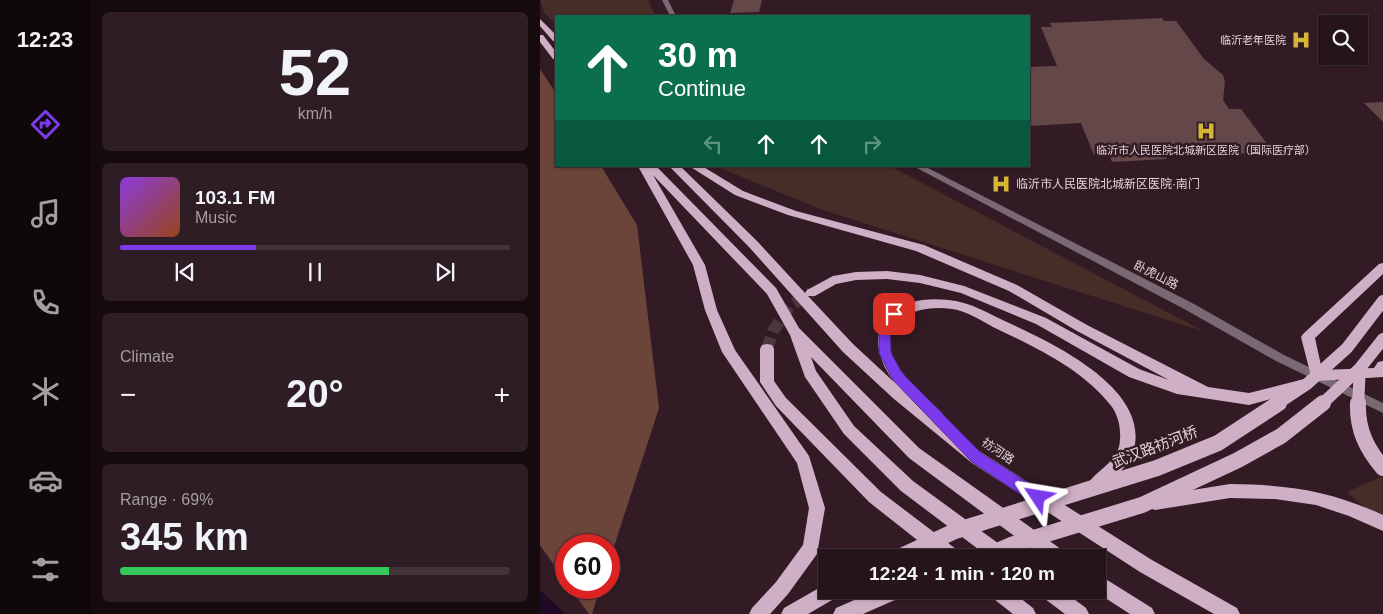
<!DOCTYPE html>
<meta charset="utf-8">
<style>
body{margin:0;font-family:Helvetica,"Noto Sans SC",sans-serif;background:#2e1d24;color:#f1f3f6;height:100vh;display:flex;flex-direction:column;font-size:19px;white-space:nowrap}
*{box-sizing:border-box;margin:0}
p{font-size:16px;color:#a49ea3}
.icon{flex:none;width:28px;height:28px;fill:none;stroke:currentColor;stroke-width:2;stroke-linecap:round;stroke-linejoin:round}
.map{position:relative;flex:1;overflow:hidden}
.sheet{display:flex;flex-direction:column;gap:12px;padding:12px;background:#150b0f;width:450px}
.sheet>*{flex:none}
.hud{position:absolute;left:15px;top:15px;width:475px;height:152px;border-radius:0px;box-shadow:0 1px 4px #0004,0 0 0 1px #42333a;background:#0b6e4f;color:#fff;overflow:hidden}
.controls{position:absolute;left:778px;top:15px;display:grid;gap:10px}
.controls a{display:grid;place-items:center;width:50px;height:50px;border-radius:0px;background:#26141b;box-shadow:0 1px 4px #0004,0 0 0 1px #42333a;font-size:25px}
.speed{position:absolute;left:15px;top:534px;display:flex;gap:10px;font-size:25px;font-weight:700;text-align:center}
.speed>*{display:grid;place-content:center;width:65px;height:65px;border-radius:50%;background:#26141b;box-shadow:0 1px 4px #0004,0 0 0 1px #42333a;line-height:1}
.speed .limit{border:8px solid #d22;background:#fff;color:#111}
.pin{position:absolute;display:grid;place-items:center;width:42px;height:42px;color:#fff;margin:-21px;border-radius:10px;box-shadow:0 2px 8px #0006}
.me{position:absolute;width:55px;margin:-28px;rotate:303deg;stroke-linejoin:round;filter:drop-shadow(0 0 4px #0008)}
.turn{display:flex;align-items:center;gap:18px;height:105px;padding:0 20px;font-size:22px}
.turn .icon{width:65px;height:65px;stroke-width:2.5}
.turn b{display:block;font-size:35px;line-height:42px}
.lanes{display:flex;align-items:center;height:48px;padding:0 20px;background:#0003;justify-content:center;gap:25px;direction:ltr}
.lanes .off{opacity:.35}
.big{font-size:38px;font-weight:800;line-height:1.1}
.sheet .tile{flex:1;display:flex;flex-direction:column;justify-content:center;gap:8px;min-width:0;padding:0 18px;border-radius:8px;background:#2e1d24}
.sheet .dial{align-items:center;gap:0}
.dial b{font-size:65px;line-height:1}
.song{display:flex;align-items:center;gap:15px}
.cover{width:60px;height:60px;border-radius:8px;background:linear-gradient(135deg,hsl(270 70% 55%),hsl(20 70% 35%))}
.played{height:5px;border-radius:2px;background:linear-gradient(90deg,#7c3aed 35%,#42333a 35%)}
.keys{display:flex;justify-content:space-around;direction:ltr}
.heat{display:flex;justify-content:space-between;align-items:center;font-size:28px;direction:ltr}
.charge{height:8px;border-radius:4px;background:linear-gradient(90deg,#34c759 69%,#42333a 0)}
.trip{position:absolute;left:278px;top:549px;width:288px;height:50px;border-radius:0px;background:#26141b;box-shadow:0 1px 4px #0004,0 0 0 1px #42333a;font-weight:800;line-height:50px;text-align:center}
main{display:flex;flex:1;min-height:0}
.dock{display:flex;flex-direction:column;width:90px;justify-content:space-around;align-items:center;background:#0f080b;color:#a49ea3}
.dock .icon{width:35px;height:35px}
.dock .selected{color:#7c3aed}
.dock b{font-size:22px;color:#f1f3f6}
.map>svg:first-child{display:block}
</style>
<main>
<nav class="dock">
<b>12:23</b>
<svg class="icon selected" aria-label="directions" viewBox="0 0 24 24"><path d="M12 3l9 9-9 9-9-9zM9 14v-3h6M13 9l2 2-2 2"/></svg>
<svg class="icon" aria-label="music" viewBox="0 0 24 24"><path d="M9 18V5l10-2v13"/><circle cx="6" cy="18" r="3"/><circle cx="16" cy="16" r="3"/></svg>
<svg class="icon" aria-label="phone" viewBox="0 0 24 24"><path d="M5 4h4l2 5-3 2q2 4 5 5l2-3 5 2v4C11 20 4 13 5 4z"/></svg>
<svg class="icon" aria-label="climate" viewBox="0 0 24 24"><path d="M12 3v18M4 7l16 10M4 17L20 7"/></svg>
<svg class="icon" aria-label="car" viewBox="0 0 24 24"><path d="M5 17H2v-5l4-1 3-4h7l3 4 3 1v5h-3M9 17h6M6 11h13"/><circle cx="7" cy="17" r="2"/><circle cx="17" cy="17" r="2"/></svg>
<svg class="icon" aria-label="filters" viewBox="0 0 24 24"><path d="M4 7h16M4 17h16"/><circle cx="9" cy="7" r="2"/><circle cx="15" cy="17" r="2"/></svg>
</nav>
<section class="sheet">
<div class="tile dial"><b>52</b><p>km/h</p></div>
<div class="tile">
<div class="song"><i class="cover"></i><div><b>103.1 FM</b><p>Music</p></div></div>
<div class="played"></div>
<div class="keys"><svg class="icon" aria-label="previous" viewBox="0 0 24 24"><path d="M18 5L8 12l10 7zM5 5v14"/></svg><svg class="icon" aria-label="pause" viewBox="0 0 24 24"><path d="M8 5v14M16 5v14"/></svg><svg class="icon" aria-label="next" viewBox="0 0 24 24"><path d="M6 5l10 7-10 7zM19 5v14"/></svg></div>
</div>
<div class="tile"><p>Climate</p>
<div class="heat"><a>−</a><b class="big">20°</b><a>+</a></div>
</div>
<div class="tile"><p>Range · 69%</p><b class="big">345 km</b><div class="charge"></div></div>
</section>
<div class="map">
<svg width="843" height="614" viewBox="0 0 843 614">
<rect width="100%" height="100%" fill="#321b24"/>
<path fill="#472d27" d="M0 0H108L115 16H16V25L4 12Z
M175 166H350L665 332 283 210Z
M843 476V523L807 492Z"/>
<path fill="#6b443a" d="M0 69 16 93V166H61L97 225 119 408 69 562V545H26V582L0 545Z
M30 588H60L52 614H49Z"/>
<path fill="#1e0a24" d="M0 590 25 614H0Z"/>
<path fill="#644849" d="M194 0H222L219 12 190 13Z
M622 18 624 21H636L664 59 683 75 685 82 683 100 689 109H701L728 145 714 146 719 153 625 156 627 159 572 162 569 154 554 155 541 123 489 126V67L517 66 501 27H512L510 23Z
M843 102V122L824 103Z"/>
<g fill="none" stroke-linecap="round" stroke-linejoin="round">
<path stroke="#4d373f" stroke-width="12" stroke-dasharray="12 6" stroke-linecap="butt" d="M227 349 233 331 250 306 271 293"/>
<path fill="#786973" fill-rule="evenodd" d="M122 0H128L136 16H130Z
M373 166H384L654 304 744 355 843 403V413L736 361 646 310Z"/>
<path fill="#cfafc5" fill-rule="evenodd" d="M0 19 16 35V41H13L0 26Z
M0 35H3L16 52V59H13L0 42Z
M100 166H116L236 288 259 328 379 448 525 552 527 558H504L369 458 271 357 276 371 314 426 373 481 466 549 467 558H450L361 491 304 434 265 377 250 335 227 294 113 175 165 265 177 310 195 350 269 456 285 508 277 554 248 594 230 614H209L212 608 236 582 263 545 269 508 257 463 182 352 165 310 153 265 99 168Z
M129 166H140L217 241 265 293 267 290 293 276 316 272 347 271 380 275 424 286 506 318 599 369 629 380 537 331 469 291 376 251 248 215 195 195 149 166H162L203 191 256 211 384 245 477 285 547 325 668 387 709 393 764 379 769 381 771 385 769 389 709 405 637 394 589 377 496 324 421 293 380 283 347 279 316 280 296 284 275 296H268L313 344 354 382C316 329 350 293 409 300 431 302 449 314 469 323 512 343 604 386 595 444 592 465 573 478 560 492L554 494 548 492 546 487C555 469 580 463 580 439 581 429 578 415 572 407 543 369 495 347 453 327 440 320 427 311 412 309 377 303 333 321 356 363 367 382 386 397 402 413L404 417 402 421 442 453 612 560 697 608 700 614H674L600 572 432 463 354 399 303 352 209 247Z
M843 263V274L775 338 782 370 834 368 838 362 843 361V377L777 381 772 380 761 337 763 334 839 264Z
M227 344 232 345 234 349V381L246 398 341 492 420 552 422 558H400L329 502 236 406 220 382V349L222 345Z
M690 484C750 485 788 490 843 515V531L809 516 776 505 735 499 690 498 615 510 609 508 607 503 609 498 615 496Z
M556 573 612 608 615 614H590L553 590H556Z
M286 584V590H302L299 596 268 614H241L244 608Z
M337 590H367L364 596 323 614H293L296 608Z
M447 590H470L493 608 496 614H473L450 596Z
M498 590H522L546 608 549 614H525L501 596Z"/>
<path stroke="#cfafc5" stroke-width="12" d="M737 404 767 384 807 348 843 301
M782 404 820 368 843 339
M818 404 820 368"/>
<path stroke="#cfafc5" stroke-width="16" d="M818 403C817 429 826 448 843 468
M357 558 415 531 617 468 678 443 739 403
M441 558 471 545 602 505 698 460 741 436 783 403"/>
</g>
<path fill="#7c3aed" stroke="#51269a" d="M354 310 359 314 350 330 351 353 362 373 442 454 503 492 505 497 503 502 498 504 492 502 432 462 353 380 339 353V330L350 311Z"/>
<defs>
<g id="hospital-bare" transform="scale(1.5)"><path d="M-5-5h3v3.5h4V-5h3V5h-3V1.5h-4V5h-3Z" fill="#d5b534" stroke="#321b24" stroke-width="2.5" paint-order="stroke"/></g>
</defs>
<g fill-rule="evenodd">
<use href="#hospital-bare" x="761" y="40"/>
<use href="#hospital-bare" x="666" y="131"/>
<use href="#hospital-bare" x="461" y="184"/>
</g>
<g text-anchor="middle" stroke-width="5" stroke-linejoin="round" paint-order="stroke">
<g font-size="11" fill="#e3d3d8" stroke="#321b24" text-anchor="end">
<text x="746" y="44">临沂老年医院</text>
<text x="666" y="154" text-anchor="middle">临沂市人民医院北城新区医院（国际医疗部）</text>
</g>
<g font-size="12" fill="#e3d3d8" stroke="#321b24" text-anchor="start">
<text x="476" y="188">临沂市人民医院北城新区医院·南门</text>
</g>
<g font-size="12" fill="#e3d3d8" stroke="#321b24">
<text transform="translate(616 275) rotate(27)" y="4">卧虎山路</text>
<text transform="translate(458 451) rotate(34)" y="4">祊河路</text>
</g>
<g font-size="15" fill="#e3d3d8" stroke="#321b24">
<text transform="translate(615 447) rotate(-21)" y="5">武汉路祊河桥</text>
</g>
</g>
</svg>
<div class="controls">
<a><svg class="icon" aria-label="search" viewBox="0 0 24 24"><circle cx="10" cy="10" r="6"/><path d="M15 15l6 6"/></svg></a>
</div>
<div class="speed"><div class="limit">60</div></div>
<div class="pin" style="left:354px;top:314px;background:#d93025"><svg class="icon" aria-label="arrive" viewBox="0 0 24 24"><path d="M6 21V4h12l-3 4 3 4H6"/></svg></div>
<svg class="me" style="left:498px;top:497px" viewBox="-20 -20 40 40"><path d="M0-17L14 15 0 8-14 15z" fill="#7c3aed" stroke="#fff" stroke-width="4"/></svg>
<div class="trip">12:24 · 1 min · 120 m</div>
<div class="hud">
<div class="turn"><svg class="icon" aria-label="ahead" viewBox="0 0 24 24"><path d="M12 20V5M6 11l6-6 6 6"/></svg><div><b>30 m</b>Continue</div></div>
<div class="lanes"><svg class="icon off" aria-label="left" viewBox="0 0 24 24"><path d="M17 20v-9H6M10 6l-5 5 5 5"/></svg><svg class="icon" aria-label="ahead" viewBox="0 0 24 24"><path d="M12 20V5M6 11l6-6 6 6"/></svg><svg class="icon" aria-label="ahead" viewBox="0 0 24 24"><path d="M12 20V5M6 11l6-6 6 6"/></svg><svg class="icon off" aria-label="right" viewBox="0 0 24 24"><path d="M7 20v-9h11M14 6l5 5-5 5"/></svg></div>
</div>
</div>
</main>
